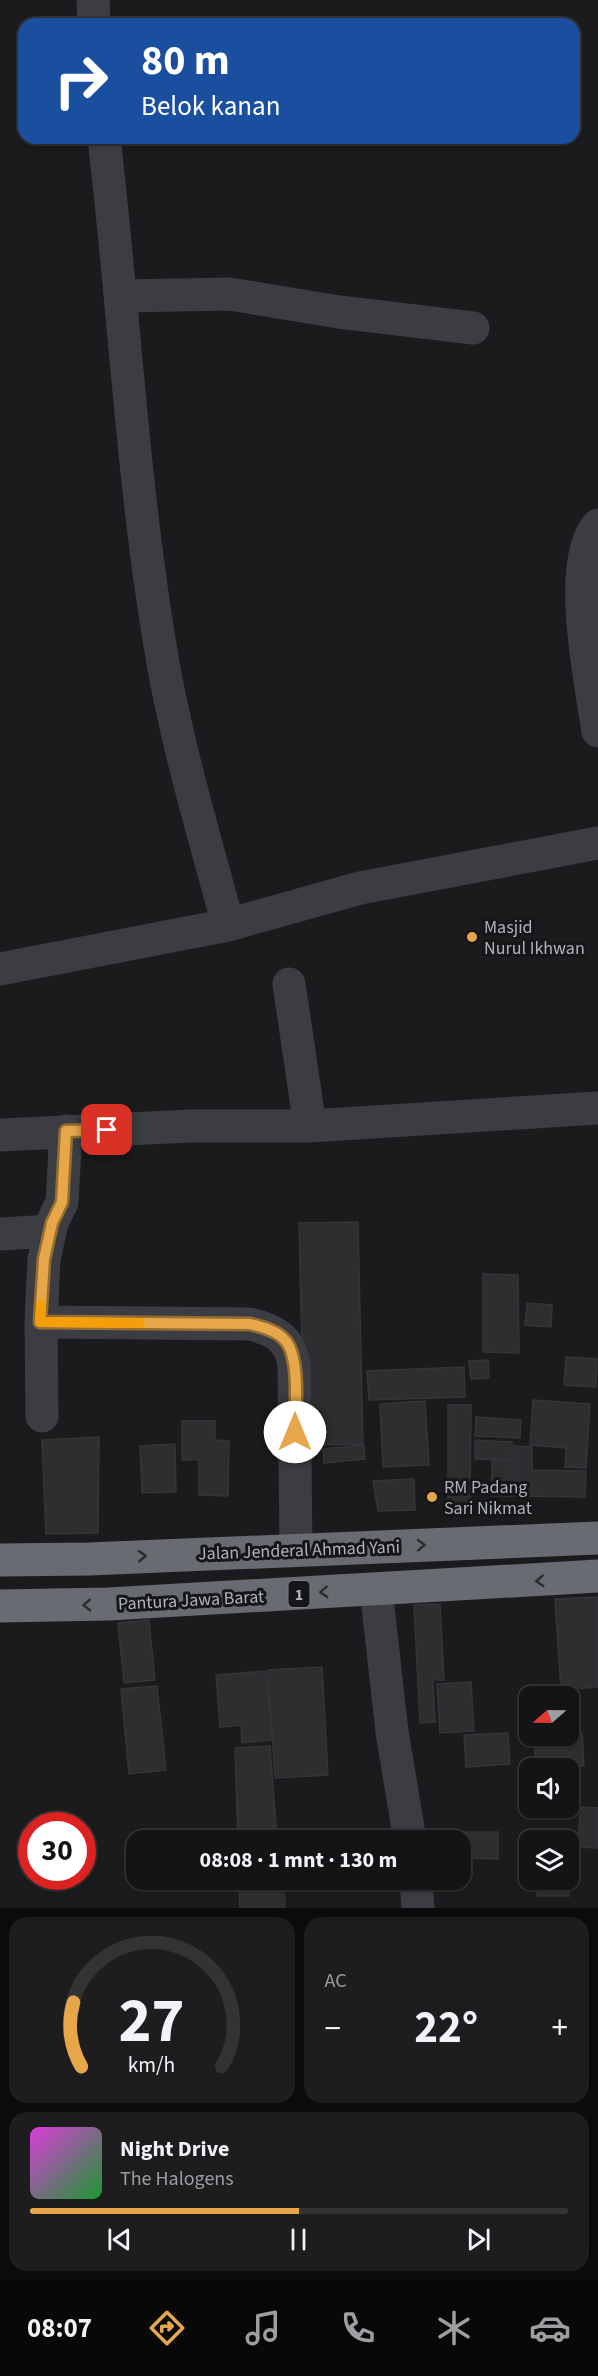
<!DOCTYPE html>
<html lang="id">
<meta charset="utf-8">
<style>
body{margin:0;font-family:"Source Sans 3",sans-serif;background:#1d1d1f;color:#f1f3f6;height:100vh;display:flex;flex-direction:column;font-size:22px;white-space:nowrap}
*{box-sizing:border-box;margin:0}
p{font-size:20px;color:#9d9ea1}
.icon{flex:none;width:33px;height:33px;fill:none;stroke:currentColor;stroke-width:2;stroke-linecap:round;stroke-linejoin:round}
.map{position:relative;height:1908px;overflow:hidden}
.sheet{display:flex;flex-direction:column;gap:9px;padding:9px;background:#0b0b0c;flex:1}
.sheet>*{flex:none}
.banner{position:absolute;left:18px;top:18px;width:562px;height:126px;border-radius:18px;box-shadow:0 2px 4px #0004,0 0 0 2px #333335;background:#1a4fa0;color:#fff;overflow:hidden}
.needle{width:39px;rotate:250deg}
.tools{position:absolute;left:519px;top:1686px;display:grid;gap:12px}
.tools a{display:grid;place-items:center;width:60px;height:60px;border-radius:12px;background:#141416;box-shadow:0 2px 4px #0004,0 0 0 2px #333335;font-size:30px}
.speed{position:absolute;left:18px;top:1812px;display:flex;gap:12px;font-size:30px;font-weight:700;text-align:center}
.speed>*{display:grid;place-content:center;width:78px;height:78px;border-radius:50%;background:#141416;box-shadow:0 2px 4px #0004,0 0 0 2px #333335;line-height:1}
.speed .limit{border:9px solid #d22;background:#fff;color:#111}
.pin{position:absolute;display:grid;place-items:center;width:51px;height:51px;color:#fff;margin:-26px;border-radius:12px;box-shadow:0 3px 9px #0006}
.me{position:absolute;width:66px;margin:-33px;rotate:0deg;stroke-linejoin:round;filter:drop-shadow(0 0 4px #0008)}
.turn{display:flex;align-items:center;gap:21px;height:126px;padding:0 24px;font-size:27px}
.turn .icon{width:78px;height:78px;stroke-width:2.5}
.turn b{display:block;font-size:42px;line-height:51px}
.big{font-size:45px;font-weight:700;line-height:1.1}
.sheet .card{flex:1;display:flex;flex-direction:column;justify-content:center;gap:9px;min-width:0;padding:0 21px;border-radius:18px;background:#1d1d1f}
.sheet .dial{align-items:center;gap:0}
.dial svg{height:156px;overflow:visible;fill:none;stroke:#333335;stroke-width:7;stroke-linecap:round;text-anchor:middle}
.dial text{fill:#f1f3f6;stroke:none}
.song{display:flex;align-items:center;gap:18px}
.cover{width:72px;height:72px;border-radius:9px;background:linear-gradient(135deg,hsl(300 70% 55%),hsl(130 70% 35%))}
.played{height:6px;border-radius:3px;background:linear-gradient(90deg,#e5a74a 50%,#333335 50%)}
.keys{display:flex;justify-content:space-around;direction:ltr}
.heat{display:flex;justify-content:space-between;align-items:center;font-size:33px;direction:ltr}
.sheet .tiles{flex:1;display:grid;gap:9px;grid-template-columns:1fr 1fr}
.card:last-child{grid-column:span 2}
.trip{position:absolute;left:126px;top:1830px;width:345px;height:60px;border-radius:18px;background:#141416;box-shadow:0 2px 4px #0004,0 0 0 2px #333335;font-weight:700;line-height:60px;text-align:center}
.menu{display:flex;height:96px;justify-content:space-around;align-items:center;background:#080809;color:#9d9ea1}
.menu .icon{width:42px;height:42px}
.menu .current{color:#e5a74a}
.menu b{font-size:27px;color:#f1f3f6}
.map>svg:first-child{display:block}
</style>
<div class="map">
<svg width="598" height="1908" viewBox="0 0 598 1908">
<rect width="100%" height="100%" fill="#1b1b1d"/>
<path fill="#2e2e31" stroke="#353539" stroke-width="1.5" d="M358 1222 363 1444 318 1445V1432L304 1433 299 1223Z
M483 1274 518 1275 519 1353 483 1352Z
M527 1303 552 1305 551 1327 525 1325Z
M566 1357 597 1359 596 1387 564 1385Z
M488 1360 489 1378 471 1379 469 1361Z
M464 1367 465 1397 369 1400 367 1371Z
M533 1400 590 1404 586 1468 565 1467 566 1448 530 1445Z
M425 1401 429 1465 383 1467 380 1404Z
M448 1405H471L470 1513H448Z
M476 1417 521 1420 520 1438 475 1436Z
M182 1421H215V1440L229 1441 228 1496 199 1495V1460H182Z
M99 1437 98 1533 46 1534 42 1440Z
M475 1440 512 1442V1460L475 1459Z
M175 1444 176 1492 142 1493 140 1446Z
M364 1445 365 1459 324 1463 323 1449Z
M514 1446 532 1447V1470L586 1471 585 1497 514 1496Z
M492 1459 512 1460V1496H492Z
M414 1479 415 1510 378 1511 373 1481Z
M598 1597V1687L561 1690 555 1599Z
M440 1604 444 1680H433L435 1722 420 1723 414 1605Z
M149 1620 155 1680 124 1683 118 1623Z
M322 1667 328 1775 275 1778 268 1670Z
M266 1671 272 1740 242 1743 241 1725 220 1727 216 1675Z
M471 1682 474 1731 440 1733 437 1684Z
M157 1686 166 1770 129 1774 121 1689Z
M582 1732 584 1766 536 1768 534 1736H568V1733Z
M508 1733 510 1764 466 1767 464 1735Z
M270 1746 277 1840H238L235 1748Z
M580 1807 598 1808V1848L578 1847Z
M453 1832H498V1859L460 1858V1840H453Z
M569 1869V1896H537V1880H568Z
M239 1880H284L285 1908H240Z"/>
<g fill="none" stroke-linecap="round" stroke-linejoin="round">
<path stroke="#3c3d42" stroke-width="33" d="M93 0 94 24
M104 138C125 316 133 497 165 674 181 759 206 842 228 925
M122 296 230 294 339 312 473 328
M598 525C565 562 591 684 598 731
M0 969 228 925 360 888 598 843
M289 984 310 1126
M0 1135 190 1126H310L598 1108
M0 1234 50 1231
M41 1322 250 1324C275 1330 289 1338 294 1364L296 1549
M42 1416 41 1322 44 1259 52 1223 62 1202 66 1131
M376 1589 392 1732 410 1840
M416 1880 418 1908"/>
<path stroke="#686c72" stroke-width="33" d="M0 1560 89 1559 598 1538
M0 1606 109 1604 598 1576"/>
</g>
<defs><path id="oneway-chevron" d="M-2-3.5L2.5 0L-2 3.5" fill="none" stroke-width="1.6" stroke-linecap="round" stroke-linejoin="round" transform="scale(1.5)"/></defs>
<g stroke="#2a2c2e">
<use href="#oneway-chevron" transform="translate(421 1545) rotate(-2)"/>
<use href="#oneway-chevron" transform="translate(142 1556) rotate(-3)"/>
<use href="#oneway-chevron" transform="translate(540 1581) rotate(176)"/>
<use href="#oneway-chevron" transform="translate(324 1592) rotate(177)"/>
<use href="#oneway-chevron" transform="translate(87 1605) rotate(179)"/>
</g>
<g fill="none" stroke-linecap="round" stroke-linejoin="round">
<g stroke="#956d30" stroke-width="15">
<path id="route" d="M107 1130 66 1131 62 1202 52 1223 44 1259 40 1322 250 1324C262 1327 275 1330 284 1339 301 1356 295 1409 295 1432"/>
</g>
<use href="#route" stroke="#e5a74a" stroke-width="10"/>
<path stroke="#f59e0b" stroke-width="10" d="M41 1305 40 1322 140 1323"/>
</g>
<g fill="#e5a74a" stroke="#161618" stroke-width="2">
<circle cx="472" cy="937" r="6"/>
<circle cx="432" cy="1497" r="6"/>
</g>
<g text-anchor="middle" stroke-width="6" stroke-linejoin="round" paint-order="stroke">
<rect fill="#161618" stroke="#80848a" stroke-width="1.5" x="288.5" y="1581" width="21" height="26" rx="4.5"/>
<g font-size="16" font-weight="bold" fill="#aeb3bb">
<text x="299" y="1600">1</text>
</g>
<g font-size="18" fill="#aeb3bb" stroke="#161618" text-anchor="start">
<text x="484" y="933">Masjid<tspan x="484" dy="21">Nurul Ikhwan</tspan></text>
<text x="444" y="1493">RM Padang<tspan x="444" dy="21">Sari Nikmat</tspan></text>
</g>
<g font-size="18" fill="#aeb3bb" stroke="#161618">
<text transform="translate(299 1550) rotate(-2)" y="6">Jalan Jenderal Ahmad Yani</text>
<text transform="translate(191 1600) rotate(-3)" y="6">Pantura Jawa Barat</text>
</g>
</g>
</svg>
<div class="tools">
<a><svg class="needle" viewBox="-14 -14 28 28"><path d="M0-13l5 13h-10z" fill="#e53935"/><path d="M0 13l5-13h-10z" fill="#9d9ea1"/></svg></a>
<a><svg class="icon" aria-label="sound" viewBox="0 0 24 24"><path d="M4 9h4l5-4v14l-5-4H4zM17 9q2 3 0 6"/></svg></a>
<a><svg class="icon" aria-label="layers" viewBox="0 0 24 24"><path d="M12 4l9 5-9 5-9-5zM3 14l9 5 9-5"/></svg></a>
</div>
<div class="speed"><div class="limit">30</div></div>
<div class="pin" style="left:107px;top:1130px;background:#d93025"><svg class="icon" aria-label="arrive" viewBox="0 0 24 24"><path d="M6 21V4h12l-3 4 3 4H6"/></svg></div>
<svg class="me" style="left:295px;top:1432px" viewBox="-20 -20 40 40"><circle r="19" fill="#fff"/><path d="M0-13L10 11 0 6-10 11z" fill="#e5a74a"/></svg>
<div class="trip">08:08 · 1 mnt · 130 m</div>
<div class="banner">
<div class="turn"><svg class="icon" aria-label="right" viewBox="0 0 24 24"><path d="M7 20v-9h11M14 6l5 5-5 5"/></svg><div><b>80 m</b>Belok kanan</div></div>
</div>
</div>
<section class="sheet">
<div class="tiles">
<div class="card dial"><svg viewBox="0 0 100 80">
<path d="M14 69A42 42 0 1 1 86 69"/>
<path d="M14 69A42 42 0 0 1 10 36" stroke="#e5a74a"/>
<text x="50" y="56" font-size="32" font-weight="700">27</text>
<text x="50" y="72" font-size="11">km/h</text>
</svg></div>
<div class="card"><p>AC</p>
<div class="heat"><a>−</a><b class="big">22°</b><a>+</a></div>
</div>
<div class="card">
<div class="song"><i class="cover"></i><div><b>Night Drive</b><p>The Halogens</p></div></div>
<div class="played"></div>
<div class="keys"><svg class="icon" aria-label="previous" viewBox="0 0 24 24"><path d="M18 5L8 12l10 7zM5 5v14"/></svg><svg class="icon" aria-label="pause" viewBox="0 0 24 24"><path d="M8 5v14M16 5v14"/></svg><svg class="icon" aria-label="next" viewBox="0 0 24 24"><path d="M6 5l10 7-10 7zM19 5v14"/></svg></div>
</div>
</div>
</section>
<nav class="menu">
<b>08:07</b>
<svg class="icon current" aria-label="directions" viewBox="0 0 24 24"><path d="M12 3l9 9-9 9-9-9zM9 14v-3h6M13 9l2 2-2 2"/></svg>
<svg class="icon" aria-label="music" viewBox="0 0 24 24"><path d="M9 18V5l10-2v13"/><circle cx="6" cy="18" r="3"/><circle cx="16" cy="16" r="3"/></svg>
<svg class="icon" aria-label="phone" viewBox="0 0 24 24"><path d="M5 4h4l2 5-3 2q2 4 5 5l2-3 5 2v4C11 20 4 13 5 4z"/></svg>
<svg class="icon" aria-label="climate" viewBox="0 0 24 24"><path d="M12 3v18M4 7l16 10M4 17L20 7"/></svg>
<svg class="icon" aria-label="car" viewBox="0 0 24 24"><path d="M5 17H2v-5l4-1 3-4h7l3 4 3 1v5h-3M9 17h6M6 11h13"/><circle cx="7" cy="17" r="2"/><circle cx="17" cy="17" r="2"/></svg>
</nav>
